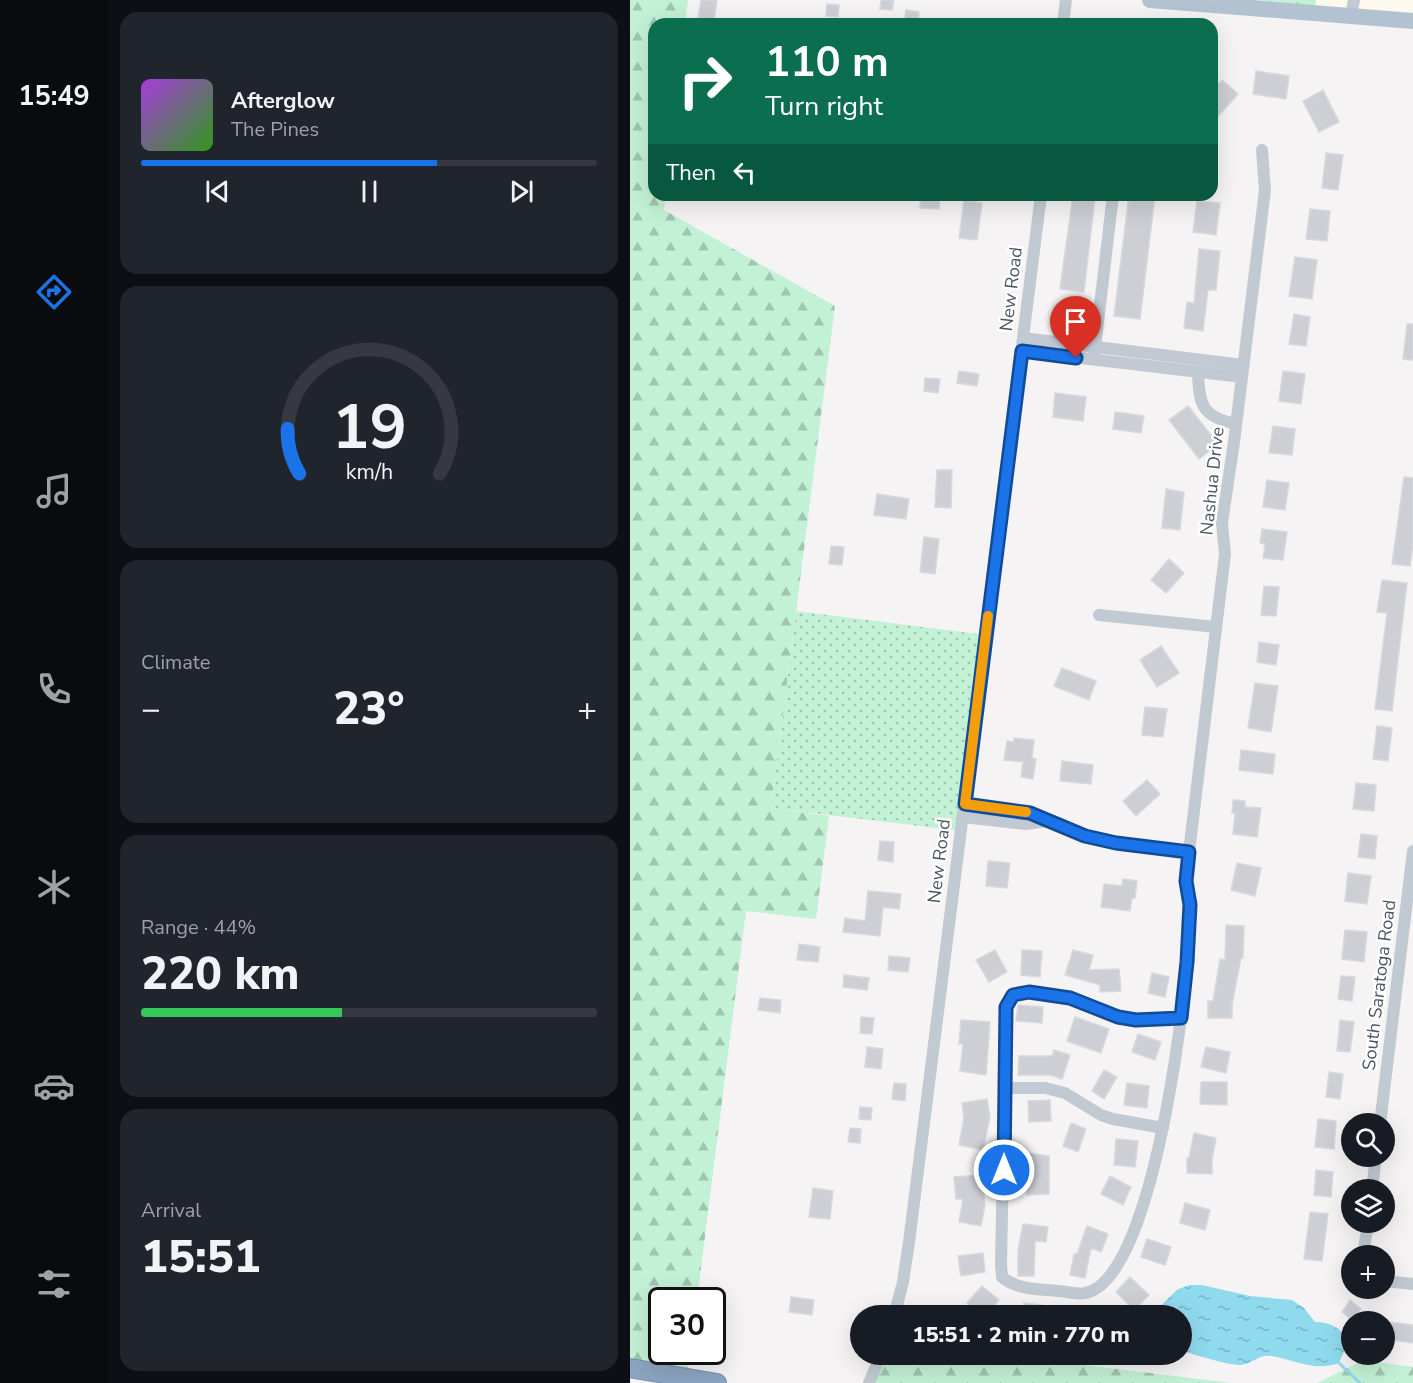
<!DOCTYPE html>
<meta charset="utf-8">
<style>
body{margin:0;font-family:"Nunito Sans",sans-serif;background:#20242c;color:#f1f3f6;height:100vh;display:flex;flex-direction:column;font-size:22px;white-space:nowrap}
*{box-sizing:border-box;margin:0}
p{font-size:20px;color:#9ea1a6}
.icon{flex:none;width:33px;height:33px;fill:none;stroke:currentColor;stroke-width:2;stroke-linecap:round;stroke-linejoin:round}
.map{position:relative;flex:1;overflow:hidden}
.drawer{display:flex;flex-direction:column;gap:12px;padding:12px;background:#0d0f14;width:522px}
.drawer>*{flex:none}
.hud{position:absolute;left:18px;top:18px;width:570px;height:183px;border-radius:18px;box-shadow:0 6px 24px #0002;background:#0b6e4f;color:#fff;overflow:hidden}
.fabs{position:absolute;left:711px;top:1113px;display:grid;gap:12px}
.fabs a{display:grid;place-items:center;width:54px;height:54px;border-radius:50%;background:#171b24;box-shadow:0 6px 24px #0002;font-size:30px}
.speed{position:absolute;left:18px;top:1287px;display:flex;gap:12px;font-size:30px;font-weight:700;text-align:center}
.speed>*{display:grid;place-content:center;width:78px;height:78px;border-radius:50%;background:#171b24;box-shadow:0 6px 24px #0002;line-height:1}
.speed .limit{border:3px solid #111;border-radius:9px;background:#fff;color:#111}
.pin{position:absolute;display:grid;place-items:center;width:51px;height:51px;color:#fff;margin:-62px -26px;border-radius:50% 50% 50% 0;rotate:-45deg;box-shadow:0 0 6px #0007}
.pin .icon{rotate:45deg}
.me{position:absolute;width:66px;margin:-33px;rotate:0deg;stroke-linejoin:round;filter:drop-shadow(0 0 4px #0008)}
.turn{display:flex;align-items:center;gap:21px;height:126px;padding:0 18px;font-size:27px}
.turn .icon{width:78px;height:78px;stroke-width:2.5}
.turn b{display:block;font-size:42px;line-height:51px}
.then{display:flex;align-items:center;height:57px;padding:0 18px;background:#0003;gap:12px;font-size:22px}
.big{font-size:45px;font-weight:800;line-height:1.1}
.drawer .widget{flex:1;display:flex;flex-direction:column;justify-content:center;gap:9px;min-width:0;padding:0 21px;border-radius:18px;background:#20242c}
.drawer .dial{align-items:center;gap:0}
.dial svg{height:156px;overflow:visible;fill:none;stroke:#363941;stroke-width:7;stroke-linecap:round;text-anchor:middle}
.dial text{fill:#f1f3f6;stroke:none}
.song{display:flex;align-items:center;gap:18px}
.cover{width:72px;height:72px;border-radius:9px;background:linear-gradient(135deg,hsl(280 70% 55%),hsl(110 70% 35%))}
.played{height:6px;border-radius:3px;background:linear-gradient(90deg,#1a73e8 65%,#363941 65%)}
.keys{display:flex;justify-content:space-around;direction:ltr}
.heat{display:flex;justify-content:space-between;align-items:center;font-size:33px;direction:ltr}
.charge{height:9px;border-radius:4px;background:linear-gradient(90deg,#34c759 44%,#363941 0)}
.trip{position:absolute;left:220px;top:1305px;width:342px;height:60px;border-radius:30px;background:#171b24;box-shadow:0 6px 24px #0002;font-weight:800;line-height:60px;text-align:center}
main{display:flex;flex:1;min-height:0}
.menu{display:flex;flex-direction:column;width:108px;justify-content:space-around;align-items:center;background:#090b0e;color:#9ea1a6}
.menu .icon{width:42px;height:42px}
.menu .active{color:#1a73e8}
.menu b{font-size:27px;color:#f1f3f6}
.map>svg:first-child{display:block}
</style>
<main>
<nav class="menu">
<b>15:49</b>
<svg class="icon active" aria-label="directions" viewBox="0 0 24 24"><path d="M12 3l9 9-9 9-9-9zM9 14v-3h6M13 9l2 2-2 2"/></svg>
<svg class="icon" aria-label="music" viewBox="0 0 24 24"><path d="M9 18V5l10-2v13"/><circle cx="6" cy="18" r="3"/><circle cx="16" cy="16" r="3"/></svg>
<svg class="icon" aria-label="phone" viewBox="0 0 24 24"><path d="M5 4h4l2 5-3 2q2 4 5 5l2-3 5 2v4C11 20 4 13 5 4z"/></svg>
<svg class="icon" aria-label="climate" viewBox="0 0 24 24"><path d="M12 3v18M4 7l16 10M4 17L20 7"/></svg>
<svg class="icon" aria-label="car" viewBox="0 0 24 24"><path d="M5 17H2v-5l4-1 3-4h7l3 4 3 1v5h-3M9 17h6M6 11h13"/><circle cx="7" cy="17" r="2"/><circle cx="17" cy="17" r="2"/></svg>
<svg class="icon" aria-label="filters" viewBox="0 0 24 24"><path d="M4 7h16M4 17h16"/><circle cx="9" cy="7" r="2"/><circle cx="15" cy="17" r="2"/></svg>
</nav>
<section class="drawer">
<div class="widget">
<div class="song"><i class="cover"></i><div><b>Afterglow</b><p>The Pines</p></div></div>
<div class="played"></div>
<div class="keys"><svg class="icon" aria-label="previous" viewBox="0 0 24 24"><path d="M18 5L8 12l10 7zM5 5v14"/></svg><svg class="icon" aria-label="pause" viewBox="0 0 24 24"><path d="M8 5v14M16 5v14"/></svg><svg class="icon" aria-label="next" viewBox="0 0 24 24"><path d="M6 5l10 7-10 7zM19 5v14"/></svg></div>
</div>
<div class="widget dial"><svg viewBox="0 0 100 80">
<path d="M14 69A42 42 0 1 1 86 69"/>
<path d="M14 69A42 42 0 0 1 8 46" stroke="#1a73e8"/>
<text x="50" y="56" font-size="32" font-weight="700">19</text>
<text x="50" y="72" font-size="11">km/h</text>
</svg></div>
<div class="widget"><p>Climate</p>
<div class="heat"><a>−</a><b class="big">23°</b><a>+</a></div>
</div>
<div class="widget"><p>Range · 44%</p><b class="big">220 km</b><div class="charge"></div></div>
<div class="widget"><p>Arrival</p><b class="big">15:51</b></div>
</section>
<div class="map">
<svg width="783" height="1383" viewBox="0 0 783 1383">
<defs>
<pattern id="grass-dots" width="8" height="8" patternUnits="userSpaceOnUse" patternTransform="scale(1.5)"><rect width="8" height="8" fill="#c3f1d5"/><path d="M2 2h.1M6 6h.1" fill="none" stroke="#a0c6b0" stroke-width="1.8" stroke-linecap="round"/></pattern>
<pattern id="forest-firs" width="22" height="20" patternUnits="userSpaceOnUse" patternTransform="scale(1.5)"><rect width="22" height="20" fill="#c3f1d5"/><path d="M5 1l3.5 6h-7zM16 11l3.5 6h-7z" fill="#a0c6b0"/></pattern>
<pattern id="water-ripples" width="26" height="14" patternUnits="userSpaceOnUse" patternTransform="scale(1.5)"><rect width="26" height="14" fill="#90daee"/><path d="M2 4q2-2 4 0t4 0M15 11q2-2 4 0t4 0" fill="none" stroke="#78b4c4"/></pattern>
</defs>
<rect width="100%" height="100%" fill="#f5f3f3"/>
<path fill="#fdf9ef" d="M520 0H783V21Z"/>
<path fill="url(#grass-dots)" d="M166 611 356 635 331 831 141 808Z"/>
<path fill="url(#forest-firs)" d="M0 0H58L55 24H24V195H36L34 210 205 306 141 808 199 816 186 919 116 911 67 1300H32V1352H60L57 1378 0 1368Z
M564 0H686L685 13Z
M251 1354 371 1355 602 1383H239Z
M734 1360 783 1367V1383H687Z"/>
<path fill="url(#water-ripples)" d="M560 1285H572L620 1296 662 1300 674 1308 685 1322C698 1322 714 1327 716 1343 716 1349 711 1357 709 1363 685 1372 665 1360 641 1356 629 1354 622 1364 611 1365 596 1365 567 1355 552 1351V1316L521 1315 548 1289Z"/>
<g fill="none" stroke-linecap="round" stroke-linejoin="round">
<path stroke="#90daee" stroke-width="3" d="M709 1363 730 1383"/>
</g>
<path fill="#cdcfd5" stroke="#d7d9de" stroke-width="1.5" d="M71 0H87L84 20 68 18Z
M251 0H264L262 10 250 9Z
M197 4 209 5 208 17 196 16Z
M276 10 289 12 288 24H274Z
M626 71 659 76 656 99 623 94Z
M592 80 608 94 582 123V91Z
M693 90 709 122 689 132 673 101Z
M696 153 713 155 708 190 692 188Z
M291 195 310 196 309 209 290 208Z
M443 195 465 197 454 292 430 289Z
M499 195H525L510 319 484 316Z
M334 200 352 203 347 240 329 238Z
M567 201 590 203 586 235 563 232Z
M680 209 700 211 697 241 676 239Z
M569 249 590 251 586 290H578L573 331 554 328 557 302 564 303Z
M665 257 687 260 682 299 659 296Z
M664 314 680 317 676 346 659 344Z
M777 324H783V360L773 359Z
M329 371 349 374 347 386 327 383Z
M653 371 675 374 671 404 649 401Z
M295 378 310 379 308 393 294 391Z
M425 393 456 397 453 421 423 417Z
M558 406 588 444 569 459 539 420Z
M485 412 514 416 511 433 483 429Z
M643 426 665 429 662 455 639 453Z
M307 470H322L321 508 305 507Z
M774 477 783 478V543L780 566 762 564Z
M637 480 659 483 655 510 633 507Z
M536 489 554 492 550 530 532 528Z
M247 494 279 499 276 519 244 515Z
M632 529 657 532 653 560 633 558 635 544 630 543Z
M294 537 309 539 305 574 290 572Z
M201 546 214 547 212 565 199 564Z
M539 559 554 573 536 593 521 580Z
M752 580 777 583 762 711 745 709 757 613 747 612Z
M634 586 649 587 646 616 631 615Z
M629 642 649 645 646 665 627 662Z
M531 646 549 673 527 687 510 660Z
M432 668 466 681 459 700 424 686Z
M625 683 648 686 641 732 618 728Z
M515 707 537 709 533 737 512 735Z
M747 726 762 728 758 761 743 759Z
M384 738 404 740 402 758 406 759 403 779 391 777 393 762 374 760 377 741 384 742Z
M611 750 645 754 643 774 609 770Z
M432 761 463 765 461 784 430 781Z
M517 780 530 794 506 816 493 801Z
M726 783 746 785 744 811 723 809Z
M603 800 615 801V807L631 808 627 837 603 834 605 814 602 813Z
M731 834 747 836 745 859 728 857Z
M250 841 264 842 263 862 248 860Z
M358 861 380 863 377 888 356 886Z
M607 863 631 868 625 896 601 890Z
M718 873 741 876 737 904 715 901Z
M493 879 507 881 505 898H502L500 911 471 907 474 884 492 886Z
M238 891 271 894 269 909 253 907 250 936 213 932 215 918 235 921Z
M596 925 614 926 613 958H611L602 1004V1018H578V1001H583L590 959 595 960Z
M715 930 737 932 734 962 712 959Z
M169 944 190 947 188 962 167 960Z
M365 950 377 972 359 982 346 960Z
M392 950 412 951 410 977 391 975Z
M443 950 463 955 459 970 489 969 491 991 470 992V985L435 975Z
M259 956 280 958 278 972 258 970Z
M522 973 539 977 535 997 518 993Z
M214 975 239 978 237 990 213 987Z
M711 976 725 977 722 1001 708 999Z
M130 998 151 1000 150 1013 128 1010Z
M388 1005 413 1007 412 1023 386 1021Z
M231 1017 244 1018 242 1034 230 1033Z
M445 1017 479 1029 471 1053 437 1041Z
M331 1020 360 1022 356 1075 330 1071 333 1044H329Z
M710 1020 724 1022 720 1052 707 1051Z
M508 1034 531 1042 525 1060 502 1052Z
M237 1047 253 1049 251 1069 235 1067Z
M576 1047 600 1052 596 1073 571 1067Z
M424 1050 440 1055 432 1079 420 1075H388L389 1056H422Z
M474 1070 487 1077 474 1099 462 1091Z
M699 1072 713 1074 710 1099 696 1097Z
M571 1082H597V1105L570 1104Z
M264 1083 276 1084 275 1101 262 1099Z
M497 1083 519 1086 517 1108 494 1105Z
M357 1099 360 1117 353 1150 329 1145 334 1118 332 1103Z
M420 1100 421 1121 399 1122 398 1101Z
M230 1107 242 1108 241 1120 229 1119Z
M688 1119 706 1121 704 1149 685 1147Z
M441 1123 456 1129 448 1152 433 1146Z
M220 1128 231 1129 230 1143 218 1142Z
M564 1133 586 1138 582 1160V1174L557 1173V1158H559Z
M486 1139 508 1141 505 1167 484 1165Z
M396 1153 419 1156V1194L397 1195 395 1169H394Z
M686 1170 703 1172 701 1197 684 1195Z
M352 1175 355 1205 351 1226 329 1222 333 1199H326L324 1177Z
M480 1176 501 1187 493 1205 471 1194Z
M183 1188 203 1191 200 1219 179 1217Z
M555 1203 580 1210 575 1230 550 1223Z
M680 1212 698 1214 692 1261 674 1259Z
M393 1224 418 1227 416 1242 405 1241 404 1276H388V1250Z
M457 1226 478 1234 471 1252 461 1248 455 1278 440 1275 444 1254H447Z
M517 1239 541 1247 535 1265 511 1257Z
M353 1253 355 1272 331 1276 328 1256Z
M500 1277 519 1295 504 1310 486 1292Z
M352 1286 369 1300 355 1316H351L337 1303Z
M161 1297 184 1300 182 1315 159 1312Z
M720 1300 731 1309 722 1320 712 1312Z
M394 1303 411 1305V1308L430 1313V1316H393Z
M758 1322 783 1325V1343L756 1339Z"/>
<g fill="none" stroke-linecap="round" stroke-linejoin="round">
<g stroke="#7690ad" stroke-width="20">
<path id="highway" d="M0 1368 87 1383"/>
</g>
<path stroke="#c1cad2" stroke-width="12" d="M721 16 724 0
M433 24 436 0
M393 338 613 365
M391 351 612 377
M464 356 483 195
M568 373C569 406 573 417 606 424
M469 615 586 627
M335 804 400 813 455 836 486 843 559 852
M333 817 396 824 417 821
M551 1018 506 1020 488 1017 440 998 399 992 383 995 376 1007 371 1265 372 1277C387 1290 409 1289 428 1291 436 1291 447 1295 455 1293 521 1282 553 1018 557 960 559 942 561 923 560 906 560 898 557 891 557 883 556 873 558 862 559 852L595 554 592 523 604 442 635 190 632 150
M374 1088H415L435 1093 471 1115 483 1119 533 1128
M750 1124 783 851
M742 1190 746 1156
M733 1256 738 1222
M754 1281 783 1284
M264 1316 273 1282 279 1242 411 195
M239 1383 251 1354"/>
<path stroke="#b3c2d1" stroke-width="16" d="M520 0 783 21"/>
<use href="#highway" stroke="#8ba5c1" stroke-width="18"/>
</g>
<g fill="none" stroke-linecap="round" stroke-linejoin="round">
<g stroke="#114b97" stroke-width="15">
<path id="route" d="M374 1170 376 1007 383 995 399 992 440 998 488 1017 506 1020 551 1018 557 962 560 905 556 881 559 852 486 843 455 836 400 813 335 804 392 351 446 358"/>
</g>
<use href="#route" stroke="#1a73e8" stroke-width="10"/>
<path stroke="#f59e0b" stroke-width="10" d="M358 616 335 804 396 812"/>
</g>
<g text-anchor="middle" stroke-width="5" stroke-linejoin="round" paint-order="stroke">
<g font-size="18" fill="#4a5661" stroke="#fff">
<text transform="translate(381 289) rotate(-83)" y="6">New Road</text>
<text transform="translate(582 481) rotate(-84)" y="6">Nashua Drive</text>
<text transform="translate(309 861) rotate(-83)" y="6">New Road</text>
<text transform="translate(749 985) rotate(-83)" y="6">South Saratoga Road</text>
</g>
</g>
</svg>
<div class="fabs">
<a><svg class="icon" aria-label="search" viewBox="0 0 24 24"><circle cx="10" cy="10" r="6"/><path d="M15 15l6 6"/></svg></a>
<a><svg class="icon" aria-label="layers" viewBox="0 0 24 24"><path d="M12 4l9 5-9 5-9-5zM3 14l9 5 9-5"/></svg></a>
<a>+</a>
<a>−</a>
</div>
<div class="speed"><div class="limit">30</div></div>
<div class="pin" style="left:446px;top:358px;background:#d93025"><svg class="icon" aria-label="arrive" viewBox="0 0 24 24"><path d="M6 21V4h12l-3 4 3 4H6"/></svg></div>
<svg class="me" style="left:374px;top:1170px" viewBox="-20 -20 40 40"><circle r="17" fill="#1a73e8" stroke="#fff" stroke-width="3"/><path d="M0-11L8 9 0 5-8 9z" fill="#fff"/></svg>
<div class="trip">15:51 · 2 min · 770 m</div>
<div class="hud">
<div class="turn"><svg class="icon" aria-label="right" viewBox="0 0 24 24"><path d="M7 20v-9h11M14 6l5 5-5 5"/></svg><div><b>110 m</b>Turn right</div></div>
<div class="then">Then<svg class="icon" aria-label="left" viewBox="0 0 24 24"><path d="M17 20v-9H6M10 6l-5 5 5 5"/></svg></div>
</div>
</div>
</main>
